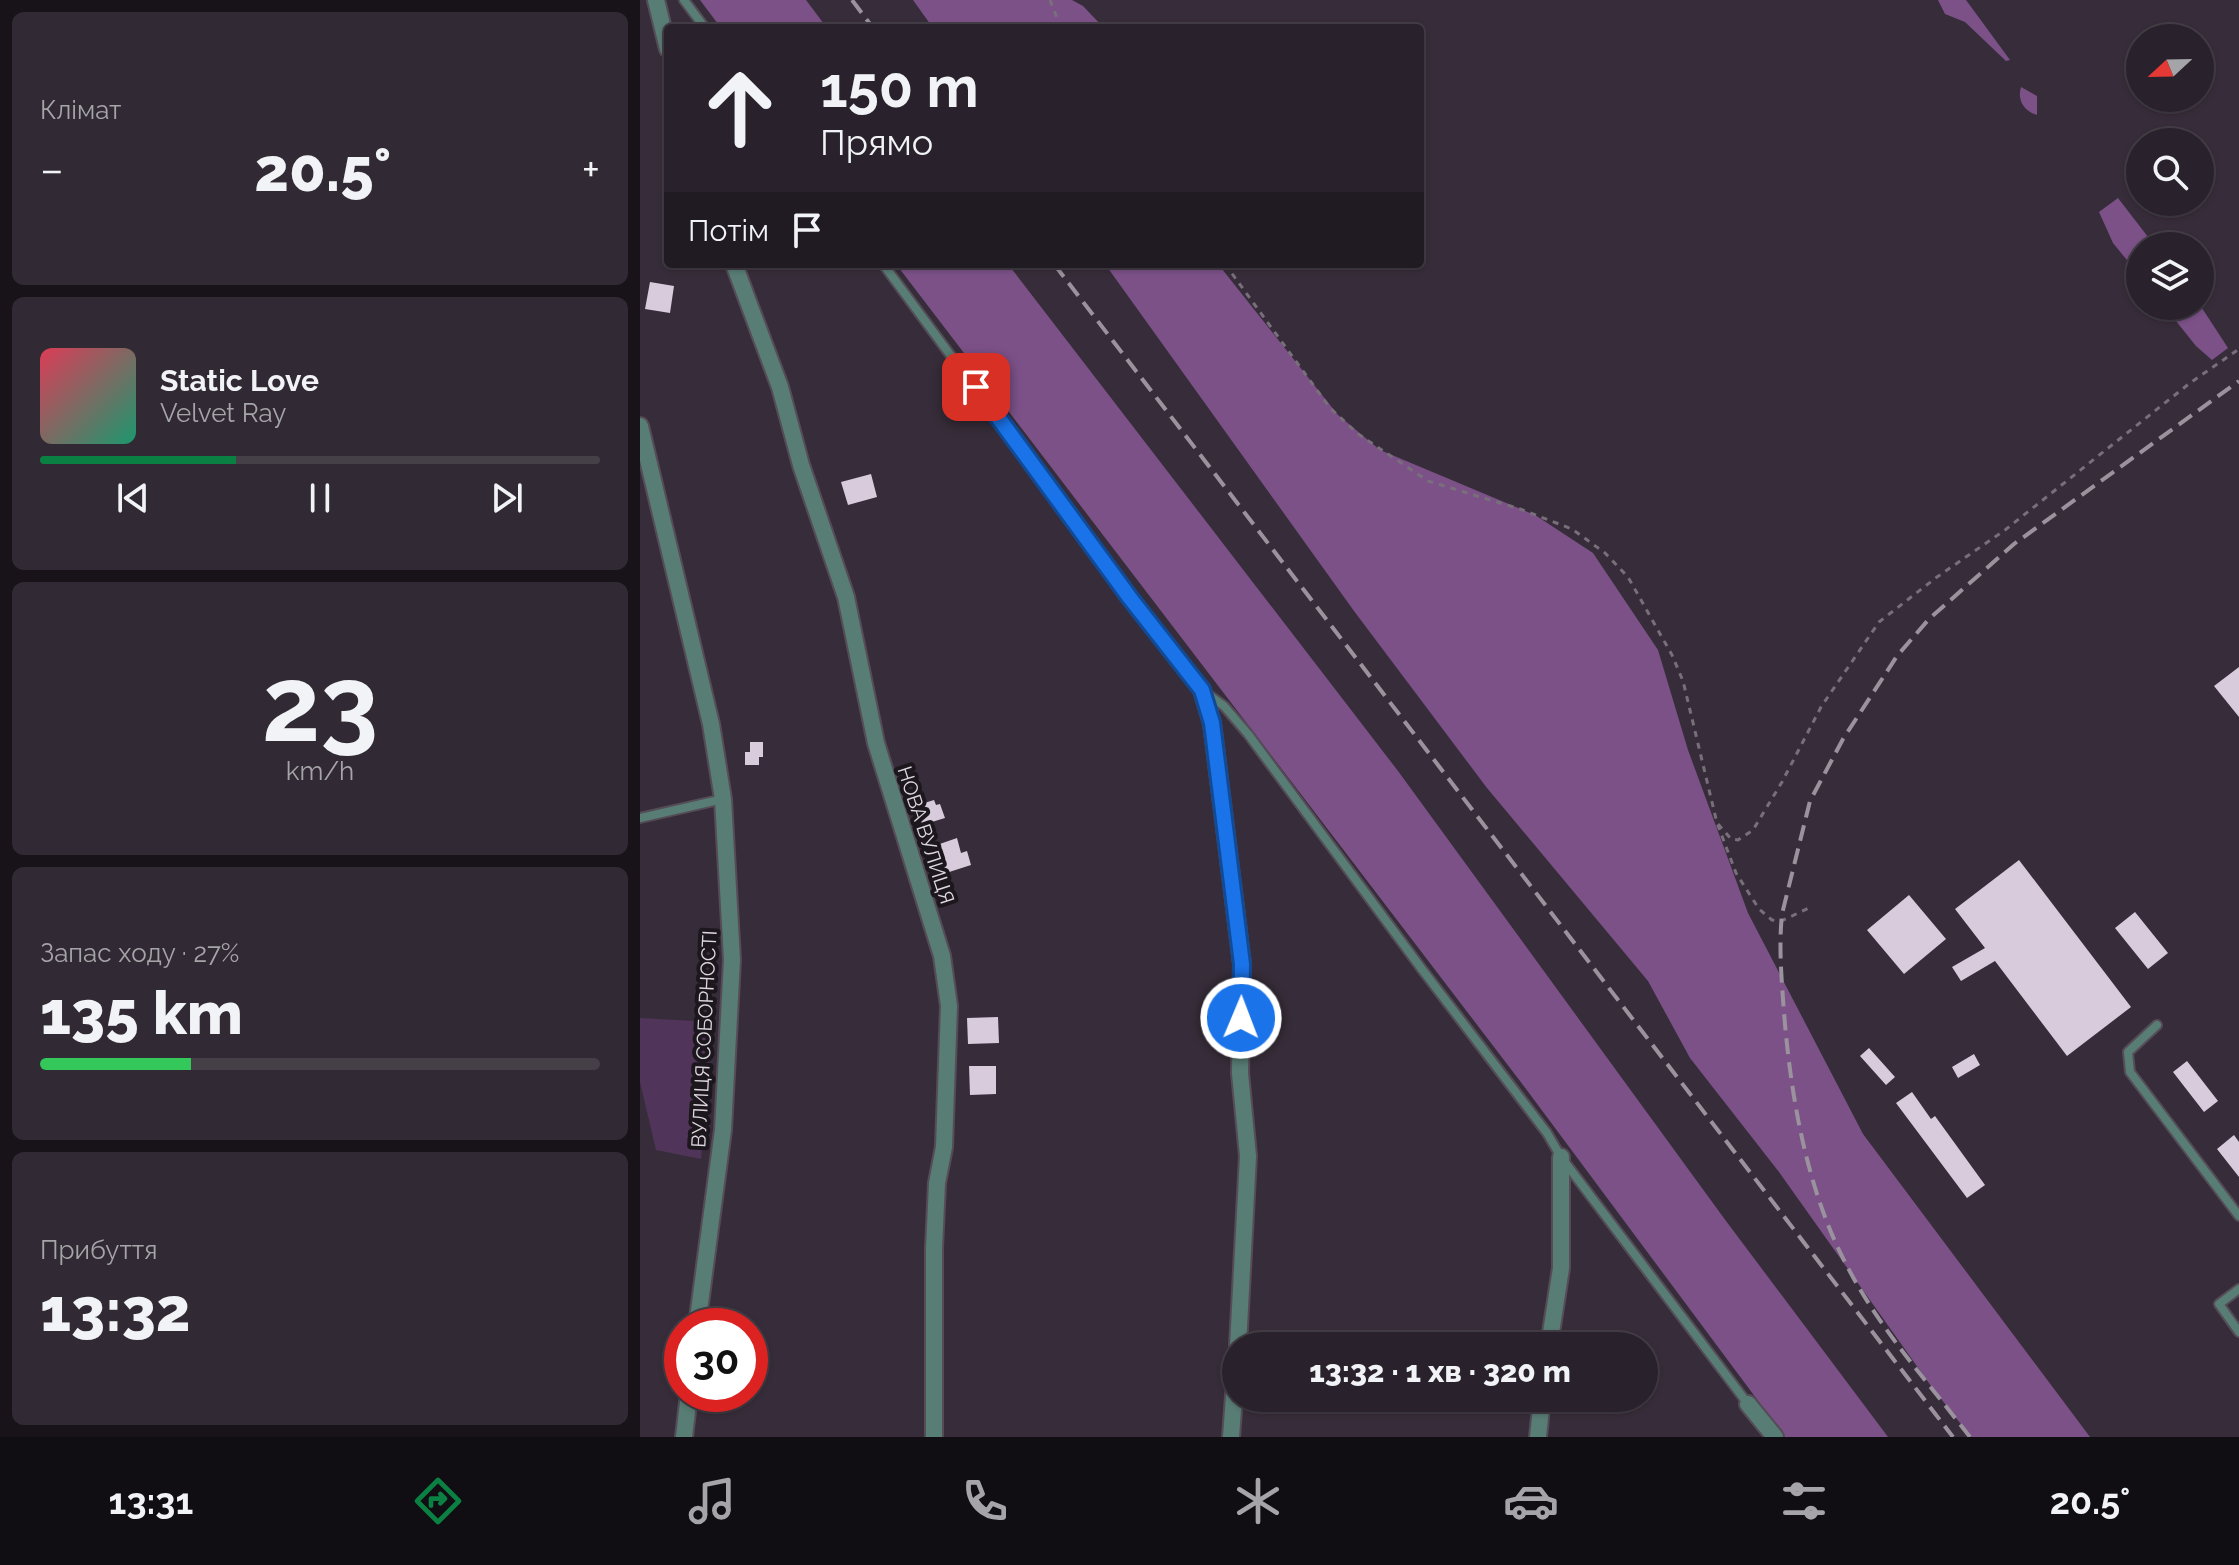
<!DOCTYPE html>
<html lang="uk">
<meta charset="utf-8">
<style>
body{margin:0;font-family:Raleway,sans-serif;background:#312a34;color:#f1f3f6;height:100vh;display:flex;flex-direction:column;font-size:30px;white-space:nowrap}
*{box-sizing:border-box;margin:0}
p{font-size:26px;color:#a5a4a9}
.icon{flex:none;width:44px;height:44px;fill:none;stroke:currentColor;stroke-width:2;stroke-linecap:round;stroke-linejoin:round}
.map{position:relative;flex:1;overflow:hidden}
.details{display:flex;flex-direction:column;gap:12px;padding:12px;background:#171318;width:640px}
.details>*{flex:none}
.hud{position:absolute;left:24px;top:24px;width:760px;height:244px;border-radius:8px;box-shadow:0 2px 6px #0004,0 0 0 2px #453f48;background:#29222c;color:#f1f3f6;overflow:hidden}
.needle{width:52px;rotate:248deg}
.fabs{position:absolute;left:1486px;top:24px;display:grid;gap:16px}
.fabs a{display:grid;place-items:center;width:88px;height:88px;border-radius:50%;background:#29222c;box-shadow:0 2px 6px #0004,0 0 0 2px #453f48;font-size:40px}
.speed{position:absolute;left:24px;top:1308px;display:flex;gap:16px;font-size:40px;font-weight:700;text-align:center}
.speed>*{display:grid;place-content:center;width:104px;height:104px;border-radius:50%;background:#29222c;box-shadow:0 2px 6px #0004,0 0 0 2px #453f48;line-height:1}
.speed .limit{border:12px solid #d22;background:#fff;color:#111}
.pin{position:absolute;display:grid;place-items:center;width:68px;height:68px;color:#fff;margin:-34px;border-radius:16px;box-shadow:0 4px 12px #0006}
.me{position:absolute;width:88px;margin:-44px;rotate:1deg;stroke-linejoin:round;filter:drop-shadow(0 0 6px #0008)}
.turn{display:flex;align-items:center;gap:28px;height:168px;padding:0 24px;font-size:36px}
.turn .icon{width:104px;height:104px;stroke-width:2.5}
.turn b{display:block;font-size:56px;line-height:68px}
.then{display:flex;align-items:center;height:76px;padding:0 24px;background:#0003;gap:16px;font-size:30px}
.big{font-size:60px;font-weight:800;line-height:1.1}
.details .card{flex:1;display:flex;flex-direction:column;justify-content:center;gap:12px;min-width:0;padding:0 28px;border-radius:12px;background:#312a34}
.details .dial{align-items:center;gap:0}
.dial b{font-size:104px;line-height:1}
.song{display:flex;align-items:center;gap:24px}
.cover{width:96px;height:96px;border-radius:12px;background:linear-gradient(135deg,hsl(350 70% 55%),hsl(160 70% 35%))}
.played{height:8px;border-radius:4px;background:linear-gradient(90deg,#0b8043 35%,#453f48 35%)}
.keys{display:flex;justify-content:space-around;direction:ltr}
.heat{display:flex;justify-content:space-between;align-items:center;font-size:44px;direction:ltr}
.charge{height:12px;border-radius:6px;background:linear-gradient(90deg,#34c759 27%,#453f48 0)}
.trip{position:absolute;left:582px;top:1332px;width:436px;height:80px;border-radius:40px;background:#29222c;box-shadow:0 2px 6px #0004,0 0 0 2px #453f48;font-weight:800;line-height:80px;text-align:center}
.menu{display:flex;height:128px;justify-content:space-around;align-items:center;background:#100e12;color:#a5a4a9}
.menu .icon{width:56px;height:56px}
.menu .selected{color:#0b8043}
.menu b{font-size:36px;color:#f1f3f6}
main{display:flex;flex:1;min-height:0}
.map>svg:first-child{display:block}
</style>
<main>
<section class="details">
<div class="card"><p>Клімат</p>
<div class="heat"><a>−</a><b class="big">20.5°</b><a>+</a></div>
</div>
<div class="card">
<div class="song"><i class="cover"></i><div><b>Static Love</b><p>Velvet Ray</p></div></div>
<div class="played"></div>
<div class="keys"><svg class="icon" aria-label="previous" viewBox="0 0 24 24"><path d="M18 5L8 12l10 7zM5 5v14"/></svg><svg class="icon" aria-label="pause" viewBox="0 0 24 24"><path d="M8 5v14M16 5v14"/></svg><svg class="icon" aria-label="next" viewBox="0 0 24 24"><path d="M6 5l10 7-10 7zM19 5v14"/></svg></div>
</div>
<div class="card dial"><b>23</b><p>km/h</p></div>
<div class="card"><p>Запас ходу · 27%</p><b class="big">135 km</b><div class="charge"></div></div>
<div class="card"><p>Прибуття</p><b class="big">13:32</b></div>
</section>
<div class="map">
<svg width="1599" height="1437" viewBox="0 0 1599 1437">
<rect width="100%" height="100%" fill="#372d3a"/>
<path fill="#513459" d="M0 1018 72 1022 61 1159 16 1150 0 1082Z"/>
<path fill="#7c5188" d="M60 0H166L187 28H81Z
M273 0H432L443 6 464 28H293Z
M1298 0H1326L1370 60 1366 61 1325 22 1305 14Z
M1381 87 1397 96V115C1384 111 1377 100 1381 87Z
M1478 198 1515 246H1500V276L1473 243 1459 212Z
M256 264H368L758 771 1086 1221 1248 1437H1145L880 1081Z
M465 264H578L698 415 740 450 895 515 953 553 1018 650 1048 750 1108 913 1223 1134 1450 1437H1331L1291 1386 1139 1172 1050 1058 1008 981 847 788 714 611Z
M1560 305 1588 348 1572 360 1556 346 1524 306Z"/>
<path fill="#d8cbdc" d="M10 282 34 286 30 313 5 309Z
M231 474 237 497 208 505 201 482Z
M1599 667V717L1574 686Z
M110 742H123V757H119V765H105V752H110Z
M294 800 296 805 300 804 305 818 282 825 278 805Z
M317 838 321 853 327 851 331 865 303 874 294 846Z
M1379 860 1491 1007 1427 1056 1355 961 1321 981 1312 967 1345 948 1315 909Z
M1269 895 1306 939 1264 974 1227 930Z
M1495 912 1528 953 1508 969 1475 928Z
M358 1017 359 1043 328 1044 327 1018Z
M1229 1048 1255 1077 1246 1085 1220 1056Z
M1334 1054 1340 1065 1318 1078 1312 1067Z
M1547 1061 1578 1101 1564 1112 1533 1072Z
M329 1066H356V1094L330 1095Z
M1272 1092 1291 1119 1295 1116 1345 1185 1327 1198 1256 1103Z
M1594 1135 1599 1142V1177L1577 1149Z"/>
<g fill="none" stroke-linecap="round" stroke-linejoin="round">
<g stroke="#554c58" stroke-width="12">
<path id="service" d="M44 0 65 28
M243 264 490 598 562 690 584 706 608 734 781 968 907 1133 921 1157 1108 1404
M0 818 83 799
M1517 1025 1488 1052 1490 1072 1599 1216
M1599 1289 1579 1304 1599 1332"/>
</g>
<g stroke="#554c58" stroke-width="20">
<path id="minor" d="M16 0 28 49
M94 264 140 387 161 465 206 597 236 743 302 956 309 1006 304 1147 297 1183 294 1248V1437
M562 690 572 723 602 964 600 1073 608 1156 598 1346
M909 1346 921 1268V1157
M1108 1404 1135 1437
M591 1437 596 1369
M898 1437 902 1398"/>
</g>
<g stroke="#554c58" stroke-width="20">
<path id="tertiary" d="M0 426 71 724 83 799 92 960 83 1130 57 1326
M44 1437 49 1394"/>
</g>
<path stroke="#786f7a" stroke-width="3" stroke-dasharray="6 6" stroke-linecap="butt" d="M410 0 421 28
M585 264 690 408 718 434 788 481 880 509 932 529 965 553 988 577 1032 655 1043 681 1077 823 1096 873 1119 909 1132 920 1141 921 1169 908
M1078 824 1091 839 1098 840 1113 830 1142 782 1181 707 1239 622 1297 577 1365 530 1550 383 1599 349"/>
<use href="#service" stroke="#587d74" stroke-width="8"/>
<use href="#minor" stroke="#587d74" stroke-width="16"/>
<use href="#tertiary" stroke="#587d74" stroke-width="16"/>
<path stroke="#9a929d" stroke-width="4" stroke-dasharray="16 8" stroke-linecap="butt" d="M212 0 233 28
M414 264 1313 1437
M1330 1437C1287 1381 1238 1327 1206 1264 1165 1186 1149 1087 1143 999 1141 971 1139 943 1142 914L1170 801 1203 739 1257 656 1289 619 1374 544 1599 381"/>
</g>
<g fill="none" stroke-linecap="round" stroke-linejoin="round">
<g stroke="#114b97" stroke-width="20">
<path id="route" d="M336 387 490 598 562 690 572 723 602 964 601 1018"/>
</g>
<use href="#route" stroke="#1a73e8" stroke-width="14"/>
</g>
<g text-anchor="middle" stroke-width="8" stroke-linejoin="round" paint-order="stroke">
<g font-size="20" fill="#ded7e0" stroke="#1c171d">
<text transform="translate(286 835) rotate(72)" y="7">НОВА ВУЛИЦЯ</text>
<text transform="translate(64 1039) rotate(-87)" y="7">ВУЛИЦЯ СОБОРНОСТІ</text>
</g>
</g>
</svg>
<div class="fabs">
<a><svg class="needle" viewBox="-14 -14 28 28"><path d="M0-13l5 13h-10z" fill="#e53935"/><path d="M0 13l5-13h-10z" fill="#a5a4a9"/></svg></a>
<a><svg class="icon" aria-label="search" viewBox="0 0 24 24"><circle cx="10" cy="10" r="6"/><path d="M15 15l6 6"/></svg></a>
<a><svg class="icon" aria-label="layers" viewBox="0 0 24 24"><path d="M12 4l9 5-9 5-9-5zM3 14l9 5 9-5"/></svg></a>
</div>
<div class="speed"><div class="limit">30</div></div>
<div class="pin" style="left:336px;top:387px;background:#d93025"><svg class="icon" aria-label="arrive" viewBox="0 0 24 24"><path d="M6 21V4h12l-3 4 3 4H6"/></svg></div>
<svg class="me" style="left:601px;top:1018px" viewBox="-20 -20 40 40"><circle r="17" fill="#1a73e8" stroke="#fff" stroke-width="3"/><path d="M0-11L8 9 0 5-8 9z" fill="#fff"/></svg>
<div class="trip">13:32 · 1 хв · 320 m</div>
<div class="hud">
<div class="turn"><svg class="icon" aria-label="ahead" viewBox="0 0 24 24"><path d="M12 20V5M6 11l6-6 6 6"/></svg><div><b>150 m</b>Прямо</div></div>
<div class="then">Потім<svg class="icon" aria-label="arrive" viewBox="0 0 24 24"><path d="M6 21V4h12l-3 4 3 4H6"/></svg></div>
</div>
</div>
</main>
<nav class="menu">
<b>13:31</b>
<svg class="icon selected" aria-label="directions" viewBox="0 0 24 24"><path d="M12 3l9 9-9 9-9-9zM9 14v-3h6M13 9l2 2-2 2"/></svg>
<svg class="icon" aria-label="music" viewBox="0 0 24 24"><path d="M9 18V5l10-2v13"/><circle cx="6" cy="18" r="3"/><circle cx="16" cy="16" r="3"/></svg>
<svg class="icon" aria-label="phone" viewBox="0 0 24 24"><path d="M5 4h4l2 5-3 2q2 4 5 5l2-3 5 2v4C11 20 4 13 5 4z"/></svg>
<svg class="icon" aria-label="climate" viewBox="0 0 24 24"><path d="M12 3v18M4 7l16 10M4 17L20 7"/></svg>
<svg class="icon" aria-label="car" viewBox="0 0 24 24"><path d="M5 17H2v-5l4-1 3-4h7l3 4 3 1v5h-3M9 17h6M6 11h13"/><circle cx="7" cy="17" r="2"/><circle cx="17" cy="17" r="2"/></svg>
<svg class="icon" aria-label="filters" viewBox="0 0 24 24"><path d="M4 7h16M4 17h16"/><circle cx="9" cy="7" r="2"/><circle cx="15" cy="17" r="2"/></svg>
<b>20.5°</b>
</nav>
